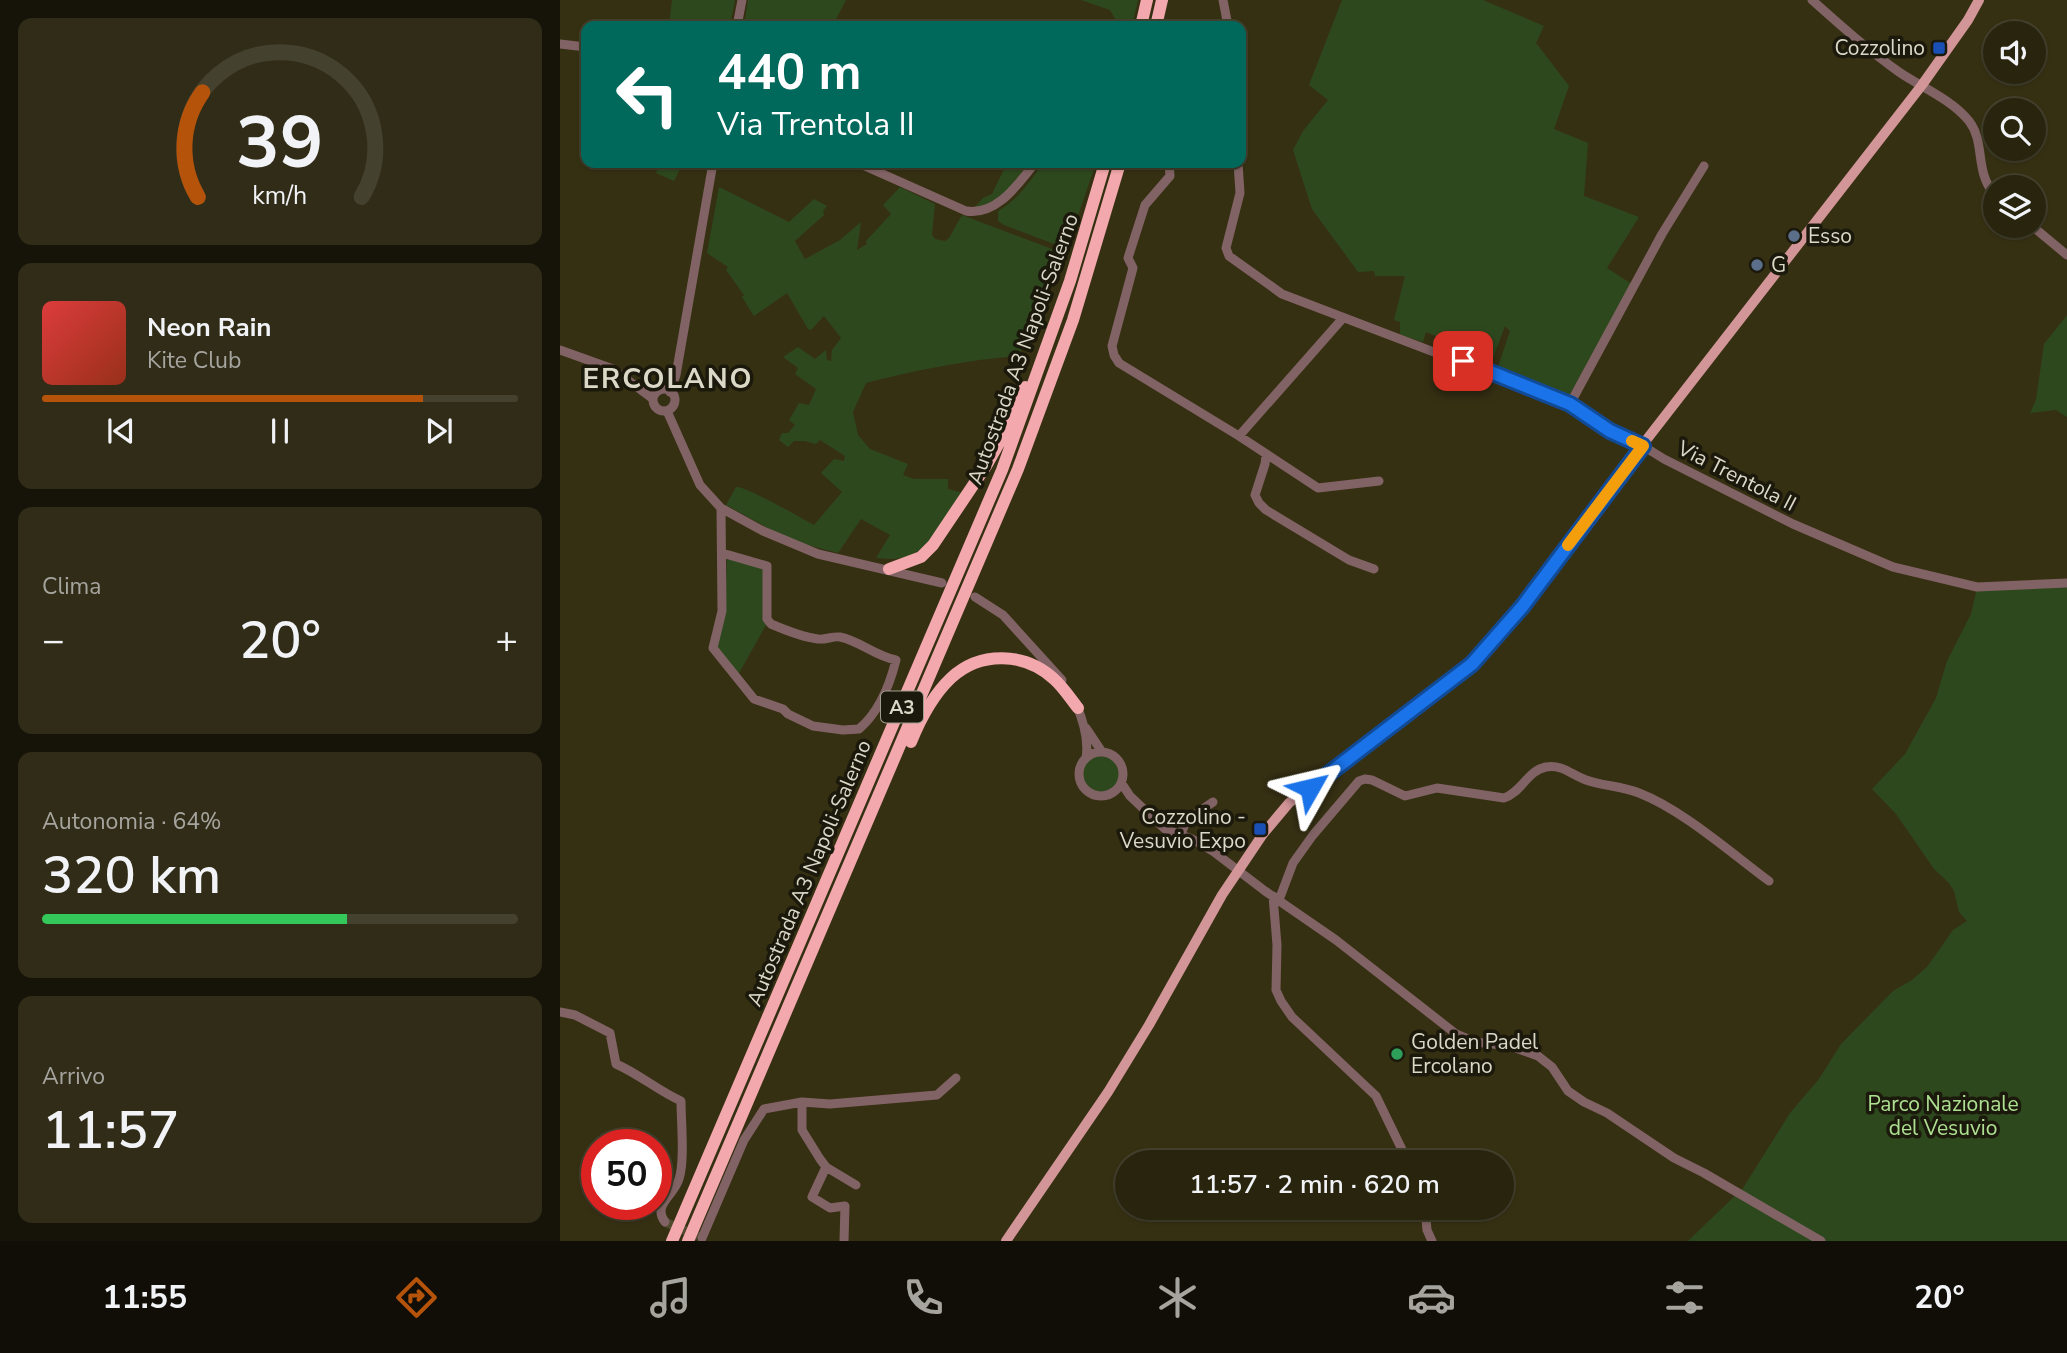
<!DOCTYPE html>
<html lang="it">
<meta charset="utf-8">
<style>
body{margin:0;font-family:"Nunito Sans",sans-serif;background:#302c17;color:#f1f3f6;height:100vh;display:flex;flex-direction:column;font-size:26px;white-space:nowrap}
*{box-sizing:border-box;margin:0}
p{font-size:23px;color:#a5a49e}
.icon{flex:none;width:38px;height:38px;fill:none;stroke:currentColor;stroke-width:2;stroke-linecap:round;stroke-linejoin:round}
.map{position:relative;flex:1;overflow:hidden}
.drawer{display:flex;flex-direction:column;gap:18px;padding:18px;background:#161408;width:560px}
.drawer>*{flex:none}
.hud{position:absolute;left:21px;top:21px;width:665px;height:147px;border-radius:14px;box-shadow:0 2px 5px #0004,0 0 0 2px #44412e;background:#00695c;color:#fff;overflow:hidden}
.controls{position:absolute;left:1423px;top:21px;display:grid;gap:14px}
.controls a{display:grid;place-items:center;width:63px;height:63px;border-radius:50%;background:#28240e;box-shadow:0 2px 5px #0004,0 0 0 2px #44412e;font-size:35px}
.speed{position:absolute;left:21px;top:1129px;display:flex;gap:14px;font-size:35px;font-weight:700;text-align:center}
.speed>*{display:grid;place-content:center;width:91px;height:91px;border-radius:50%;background:#28240e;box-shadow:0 2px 5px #0004,0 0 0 2px #44412e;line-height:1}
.speed .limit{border:10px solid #d22;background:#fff;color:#111}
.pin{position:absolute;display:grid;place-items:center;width:60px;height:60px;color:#fff;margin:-30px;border-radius:14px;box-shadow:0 4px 10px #0006}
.me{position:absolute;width:77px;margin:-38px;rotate:53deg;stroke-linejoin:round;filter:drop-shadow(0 0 5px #0008)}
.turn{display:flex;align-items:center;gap:24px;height:147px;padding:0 21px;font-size:32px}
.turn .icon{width:91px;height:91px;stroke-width:2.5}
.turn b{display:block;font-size:49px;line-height:60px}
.big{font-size:52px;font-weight:600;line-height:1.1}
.drawer .card{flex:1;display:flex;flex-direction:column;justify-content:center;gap:10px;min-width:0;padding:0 24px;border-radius:14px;background:#302c17}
.drawer .dial{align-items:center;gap:0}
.dial svg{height:182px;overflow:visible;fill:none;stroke:#44412e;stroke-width:7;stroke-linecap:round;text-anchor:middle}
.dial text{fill:#f1f3f6;stroke:none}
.song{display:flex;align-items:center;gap:21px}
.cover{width:84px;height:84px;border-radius:10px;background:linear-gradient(135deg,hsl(0 70% 55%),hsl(10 70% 35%))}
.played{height:7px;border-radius:4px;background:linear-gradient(90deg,#b45309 80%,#44412e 80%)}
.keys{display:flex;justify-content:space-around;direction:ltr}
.heat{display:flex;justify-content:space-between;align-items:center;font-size:38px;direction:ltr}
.charge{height:10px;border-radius:5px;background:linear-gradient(90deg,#34c759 64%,#44412e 0)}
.trip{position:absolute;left:555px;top:1150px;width:399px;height:70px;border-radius:35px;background:#28240e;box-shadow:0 2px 5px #0004,0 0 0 2px #44412e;font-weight:600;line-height:70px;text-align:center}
.dock{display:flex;height:112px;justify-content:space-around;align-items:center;background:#100e06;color:#a5a49e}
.dock .icon{width:49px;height:49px}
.dock .on{color:#b45309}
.dock b{font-size:32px;color:#f1f3f6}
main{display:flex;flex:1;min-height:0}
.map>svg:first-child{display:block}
</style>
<main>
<section class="drawer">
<div class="card dial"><svg viewBox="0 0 100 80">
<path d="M14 69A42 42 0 1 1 86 69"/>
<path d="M14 69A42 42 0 0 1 16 23" stroke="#b45309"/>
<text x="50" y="56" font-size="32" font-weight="700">39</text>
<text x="50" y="72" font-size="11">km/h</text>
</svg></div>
<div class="card">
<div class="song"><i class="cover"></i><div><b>Neon Rain</b><p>Kite Club</p></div></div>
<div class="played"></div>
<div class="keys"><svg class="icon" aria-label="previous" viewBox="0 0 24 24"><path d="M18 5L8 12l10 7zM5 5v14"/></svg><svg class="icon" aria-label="pause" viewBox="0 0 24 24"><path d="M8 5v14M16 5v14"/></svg><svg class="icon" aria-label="next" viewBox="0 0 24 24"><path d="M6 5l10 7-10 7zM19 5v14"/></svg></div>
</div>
<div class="card"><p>Clima</p>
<div class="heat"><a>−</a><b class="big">20°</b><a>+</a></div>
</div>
<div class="card"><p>Autonomia · 64%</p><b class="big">320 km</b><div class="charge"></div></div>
<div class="card"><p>Arrivo</p><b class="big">11:57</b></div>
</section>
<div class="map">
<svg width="1507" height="1241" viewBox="0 0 1507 1241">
<rect width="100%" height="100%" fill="#363013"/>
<path fill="#2e481e" d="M112 0H175L170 26H109Z
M188 0H286L274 23 270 21 267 26H184Z
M521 0H578L572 26H557V22L550 10Z
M782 0H923L984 26 976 43 1009 86 994 129 1028 143 1024 196 1079 217 1047 268 1072 284 1006 401 937 370 950 331 945 326 930 366 880 348 883 339 866 332 863 342 840 335V322L834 320 845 276H815L814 271 798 272 752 209 733 150 743 131 768 100 749 85Z
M100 163H123L114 181 96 173Z
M447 163H469C455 181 441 208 415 207L423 198 432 194Z
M483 163H536L504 257 494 244 444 225 438 221V211C457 201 471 180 483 163Z
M159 187 229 222 254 199 267 206 263 211 264 215 235 241 245 259 280 240 301 222 297 250 307 244 306 241 331 214 323 205 340 187 375 204 372 235 375 239 385 241 389 238 402 215 492 249 498 260 459 356C407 360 357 370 306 383L293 412 298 435 310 449 348 464 343 475 354 479H388V489L403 493C390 511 370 548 349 556 339 560 327 559 316 558L330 535 301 519 278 553 232 541 166 505 176 487C186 486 241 518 254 525L282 492 261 473 274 459 284 461 285 456 260 440 256 444 245 441H234L228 447 219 440 222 433H228L235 425 229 420 239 403 249 405 256 389 235 374 238 368 223 357 238 347 255 359 266 350 267 360 271 361 272 350 281 338 264 316 251 330 248 329 227 293 194 316 182 297 184 295 166 270 168 267 147 253Z
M1507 315V417L1496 410 1470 413 1476 400 1484 344Z
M167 557 204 569 207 623 178 675 156 649 165 609Z
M1507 580V1241H1128L1183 1188 1230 1113 1259 1079 1281 1044 1333 991 1352 980 1367 967 1393 930 1407 921 1399 912 1394 891 1389 883 1374 869 1336 814 1312 789 1345 754 1376 698 1387 661 1411 614 1418 584Z
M523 774a18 18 0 1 1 36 0a18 18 0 1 1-36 0Z"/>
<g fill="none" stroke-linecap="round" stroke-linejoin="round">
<path stroke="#4f492e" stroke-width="9" stroke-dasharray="9 4.5" stroke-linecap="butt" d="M105 1222 142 1238"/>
<path stroke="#826365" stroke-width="9" d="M663 0 668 26
M1252 0C1280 25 1308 50 1339 72 1361 87 1391 99 1409 121 1426 143 1414 172 1435 195
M177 26 182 0
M0 44 26 47
M298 163 406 211C437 216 458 184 475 163
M609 163 610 176 585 205 568 258 573 268 552 346 554 355 559 363 679 436 783 318
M678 163 680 193 666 248 669 256 722 294 1010 404 1050 431 1083 446 1104 459 1233 524 1333 567 1417 587 1507 583
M1472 226 1507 255
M0 350 53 369 93 399
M93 400a11 11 0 1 1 22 0a11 11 0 1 1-22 0Z
M110 392 116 375 153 163
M1010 404 1102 234 1144 166
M107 411 140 485 161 508 203 531 258 554 382 583
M679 436 758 488 819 481
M706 455 705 464 695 495 699 503 706 510 789 560 814 569
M161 508 162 611 153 648 194 699 223 709 228 714 253 726 283 730 299 729C319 712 330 684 336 660 315 656 300 641 280 637 272 636 266 640 258 639 242 637 225 630 211 624L207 619V566L162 553
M415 597 443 615 502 680
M516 704C523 720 529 740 526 758
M526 728 542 752
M519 774a22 22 0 1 1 44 0a22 22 0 1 1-44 0Z
M562 784 570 796 605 829 632 839 654 852 705 891 776 940 896 1034 915 1042 950 1046 978 1056 992 1067 1008 1091 1024 1102 1047 1113 1114 1158 1144 1173 1261 1241
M620 835 627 820 653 802
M713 896 717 945 716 990 721 1001 732 1017 816 1096 848 1162
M719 900 733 863 753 835 799 781 805 779 812 780 845 796 877 788 944 798C961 793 968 770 986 767 1002 764 1012 775 1026 780 1043 786 1062 786 1079 793 1123 810 1171 853 1209 881
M0 1012 15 1015 50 1033 56 1064C79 1074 97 1090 121 1101 121 1122 125 1160 119 1179 114 1196 92 1205 105 1222
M242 1102V1130L260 1159 266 1167 296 1185
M266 1167 252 1197 270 1208 285 1206 284 1241
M865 1208 867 1230 872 1241
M142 1238 184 1140 204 1109 242 1102 270 1104 377 1095 396 1078"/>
<path stroke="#d29598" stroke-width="10" d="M446 1241 548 1092 589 1025 662 895 703 834 729 803 912 664 962 607 1049 488 1362 85 1408 20 1419 0"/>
<path stroke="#f2a8ac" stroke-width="12" d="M581 26 587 0
M596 26 602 0
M329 569 361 557 373 545 426 466 448 427 465 387
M351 742C360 720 374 694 391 678 420 651 465 652 494 679 503 687 510 698 518 708
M112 1241 442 470 510 281 545 163
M128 1241 458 469 513 320 560 163"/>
</g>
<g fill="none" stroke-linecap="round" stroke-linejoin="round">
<g stroke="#114b97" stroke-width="18">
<path id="route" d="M750 788 912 664 962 607 1083 446 1050 431 1010 404 903 361"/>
</g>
<use href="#route" stroke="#1a73e8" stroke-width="12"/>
<path stroke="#f59e0b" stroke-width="12" d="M1008 545 1083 446 1072 441"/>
</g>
<g fill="#1a4fb4" stroke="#1b180c" stroke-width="2.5">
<rect x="1372" y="41" width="14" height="14" rx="3.5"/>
<rect x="693" y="822" width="14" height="14" rx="3.5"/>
</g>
<g fill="#5c6f8a" stroke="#1b180c" stroke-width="2.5">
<circle cx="1234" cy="236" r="7"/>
<circle cx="1197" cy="265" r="7"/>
</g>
<circle fill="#2e9e5b" stroke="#1b180c" stroke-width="2.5" cx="837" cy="1054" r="7"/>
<g text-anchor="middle" stroke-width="7" stroke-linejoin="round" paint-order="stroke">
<rect fill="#1b180c" stroke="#a29e8f" stroke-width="2" x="321" y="691.5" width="42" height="31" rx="5"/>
<g font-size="19" font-weight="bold" fill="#dcd8c7">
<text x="342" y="714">A3</text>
</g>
<g font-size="21" fill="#dcd8c7" stroke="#1b180c" text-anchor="start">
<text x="1365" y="55" text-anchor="end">Cozzolino</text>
<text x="1248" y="243">Esso</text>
<text x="1211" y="272">G</text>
<text x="686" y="824" text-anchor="end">Cozzolino -<tspan x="686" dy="24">Vesuvio Expo</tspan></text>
<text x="851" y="1049">Golden Padel<tspan x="851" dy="24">Ercolano</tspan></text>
</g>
<g font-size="21" fill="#dcd8c7" stroke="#1b180c">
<text transform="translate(463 349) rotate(-70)" y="7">Autostrada A3 Napoli-Salerno</text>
<text transform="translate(1177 476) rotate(27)" y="7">Via Trentola II</text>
<text transform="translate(249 873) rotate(-67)" y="7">Autostrada A3 Napoli-Salerno</text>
</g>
<g font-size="21" fill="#aee091" stroke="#1b180c">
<text x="1383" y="1111">Parco Nazionale<tspan x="1383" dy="24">del Vesuvio</tspan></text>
</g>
<g font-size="28" font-weight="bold" letter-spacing="2" fill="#dcd8c7" stroke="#1b180c">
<text x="108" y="388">ERCOLANO</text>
</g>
</g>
</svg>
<div class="controls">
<a><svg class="icon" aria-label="sound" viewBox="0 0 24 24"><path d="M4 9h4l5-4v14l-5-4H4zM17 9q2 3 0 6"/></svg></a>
<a><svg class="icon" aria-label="search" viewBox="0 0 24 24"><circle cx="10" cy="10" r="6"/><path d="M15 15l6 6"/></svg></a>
<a><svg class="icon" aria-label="layers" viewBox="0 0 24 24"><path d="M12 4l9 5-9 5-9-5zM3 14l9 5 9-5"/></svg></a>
</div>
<div class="speed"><div class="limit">50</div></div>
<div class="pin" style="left:903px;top:361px;background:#d93025"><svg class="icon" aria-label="arrive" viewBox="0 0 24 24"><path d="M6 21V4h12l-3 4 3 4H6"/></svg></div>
<svg class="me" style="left:750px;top:788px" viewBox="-20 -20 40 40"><path d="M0-17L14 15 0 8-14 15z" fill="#1a73e8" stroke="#fff" stroke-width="4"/></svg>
<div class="trip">11:57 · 2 min · 620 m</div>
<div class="hud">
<div class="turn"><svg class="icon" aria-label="left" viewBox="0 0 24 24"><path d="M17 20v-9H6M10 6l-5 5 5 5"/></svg><div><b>440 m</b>Via Trentola II</div></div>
</div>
</div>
</main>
<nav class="dock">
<b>11:55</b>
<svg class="icon on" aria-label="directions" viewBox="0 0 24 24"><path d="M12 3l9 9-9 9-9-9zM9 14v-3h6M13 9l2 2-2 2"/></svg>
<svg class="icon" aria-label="music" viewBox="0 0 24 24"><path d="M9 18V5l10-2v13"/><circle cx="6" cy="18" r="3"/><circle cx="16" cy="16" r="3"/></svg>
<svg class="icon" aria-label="phone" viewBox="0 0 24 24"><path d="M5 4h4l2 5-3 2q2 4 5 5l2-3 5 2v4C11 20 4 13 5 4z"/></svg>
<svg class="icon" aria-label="climate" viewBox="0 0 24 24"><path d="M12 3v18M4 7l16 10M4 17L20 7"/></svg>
<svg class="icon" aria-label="car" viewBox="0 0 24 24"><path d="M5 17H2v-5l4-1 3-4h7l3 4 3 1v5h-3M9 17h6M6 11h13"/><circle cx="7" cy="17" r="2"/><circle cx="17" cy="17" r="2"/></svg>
<svg class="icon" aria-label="filters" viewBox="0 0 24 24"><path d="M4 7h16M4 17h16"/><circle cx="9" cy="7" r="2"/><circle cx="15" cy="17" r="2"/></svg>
<b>20°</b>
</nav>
